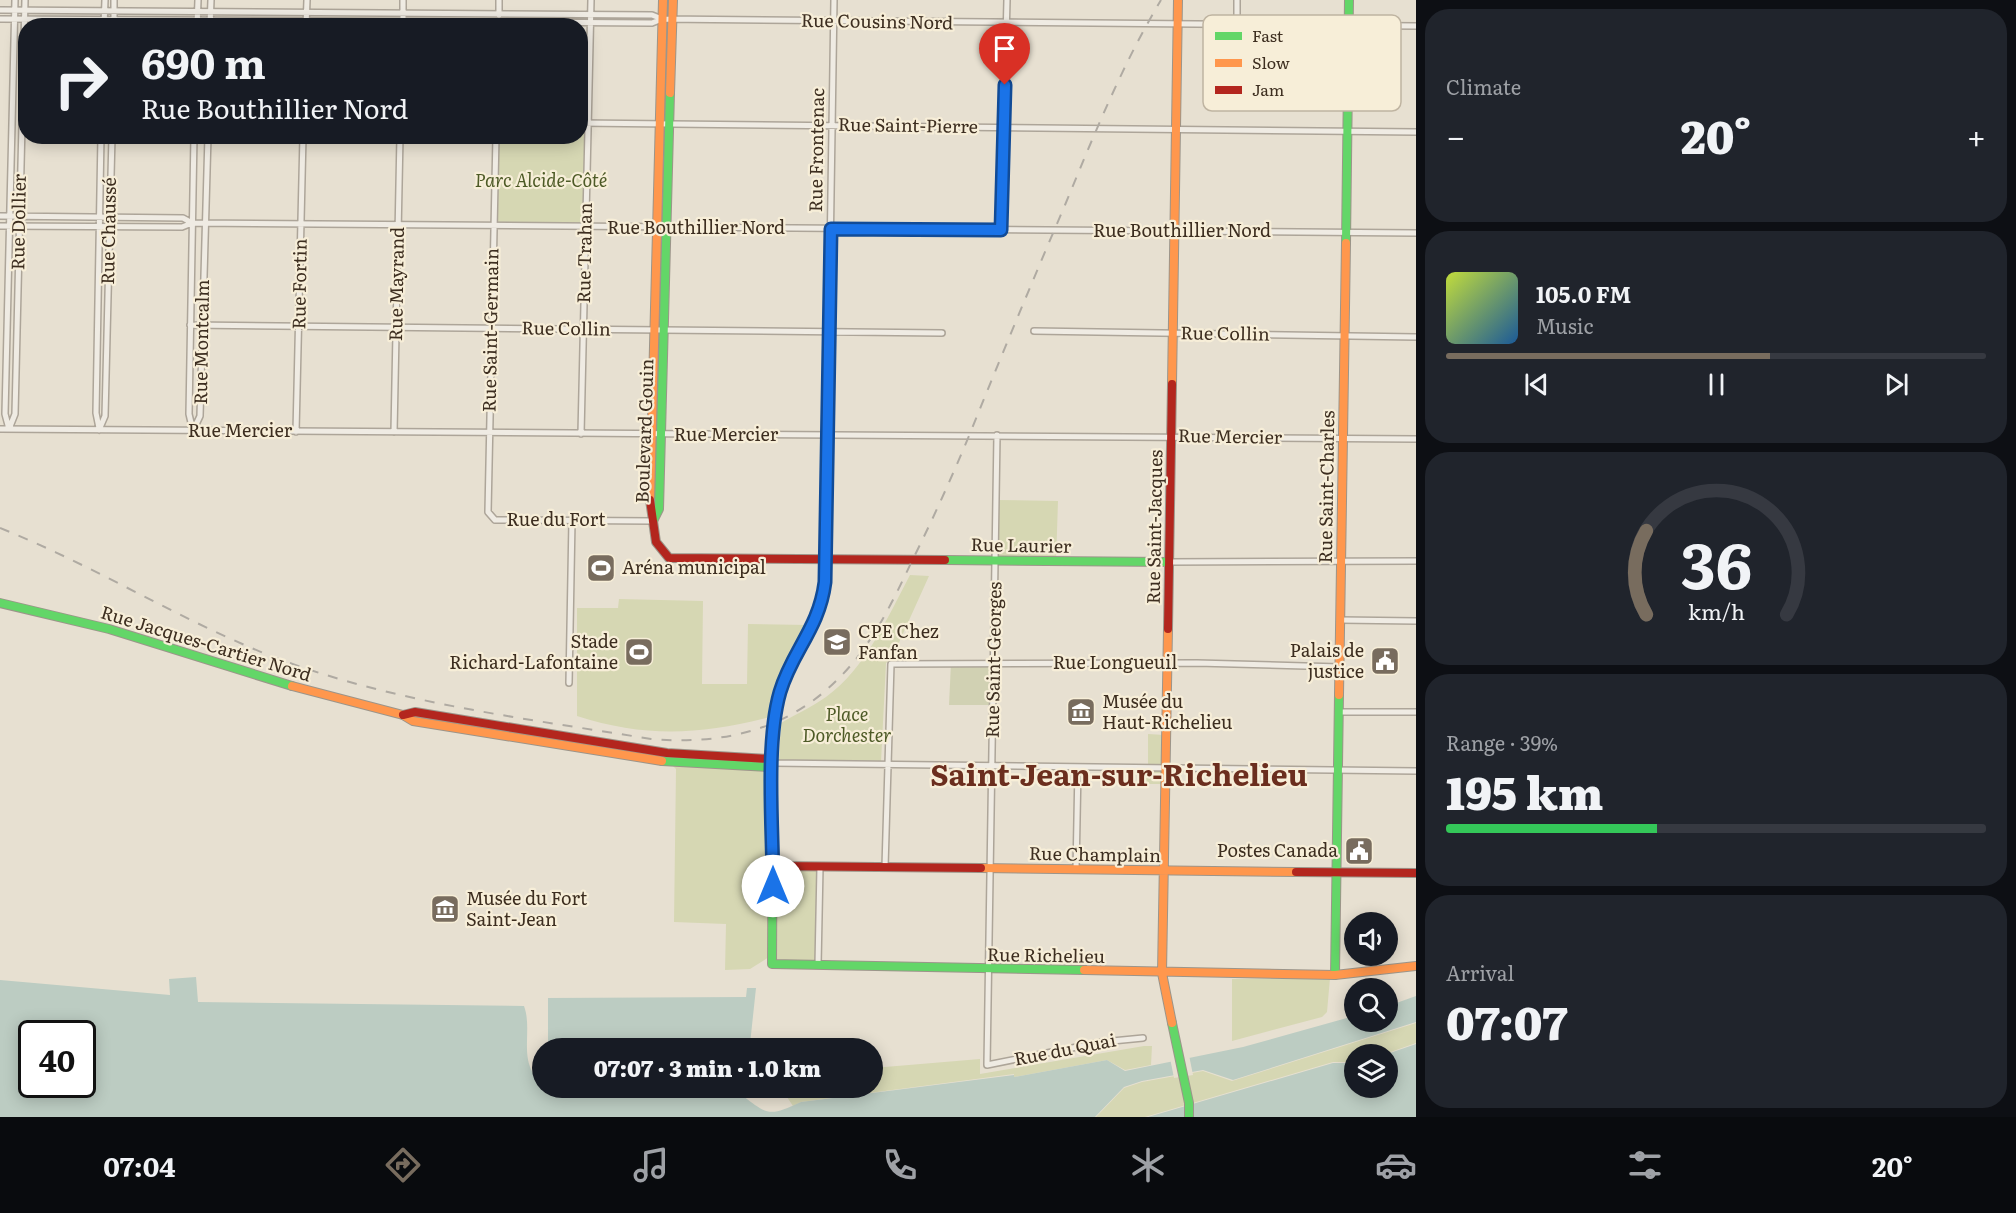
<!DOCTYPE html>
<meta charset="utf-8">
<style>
body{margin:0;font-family:Literata,serif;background:#20242c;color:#f1f3f6;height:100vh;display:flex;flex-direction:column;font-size:22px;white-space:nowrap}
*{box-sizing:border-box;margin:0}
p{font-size:20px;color:#9ea1a6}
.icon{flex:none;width:33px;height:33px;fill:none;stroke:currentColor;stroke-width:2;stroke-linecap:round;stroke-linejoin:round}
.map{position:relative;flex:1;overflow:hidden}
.details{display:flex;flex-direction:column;gap:9px;padding:9px;background:#0d0f14;width:600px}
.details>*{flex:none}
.banner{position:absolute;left:18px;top:18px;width:570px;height:126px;border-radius:24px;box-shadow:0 3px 15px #0003;background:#171b24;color:#f1f3f6;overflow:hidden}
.fabs{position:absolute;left:1344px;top:912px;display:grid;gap:12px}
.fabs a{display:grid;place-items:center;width:54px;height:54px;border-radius:50%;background:#171b24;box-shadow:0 3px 15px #0003;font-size:30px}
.speed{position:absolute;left:18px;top:1020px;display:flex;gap:12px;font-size:30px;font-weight:700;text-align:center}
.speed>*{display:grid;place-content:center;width:78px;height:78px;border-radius:50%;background:#171b24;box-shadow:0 3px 15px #0003;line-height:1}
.speed .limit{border:3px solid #111;border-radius:9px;background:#fff;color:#111}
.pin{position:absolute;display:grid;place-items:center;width:51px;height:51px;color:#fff;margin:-62px -26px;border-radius:50% 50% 50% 0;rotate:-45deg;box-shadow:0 0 6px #0007}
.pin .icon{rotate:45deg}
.me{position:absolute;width:66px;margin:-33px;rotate:0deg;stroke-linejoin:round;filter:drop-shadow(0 0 4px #0008)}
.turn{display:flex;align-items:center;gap:21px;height:126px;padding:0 24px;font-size:27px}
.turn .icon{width:78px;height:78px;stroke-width:2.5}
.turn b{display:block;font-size:42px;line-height:51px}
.big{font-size:45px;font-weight:800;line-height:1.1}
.details .widget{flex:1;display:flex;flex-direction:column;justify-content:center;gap:9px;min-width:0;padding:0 21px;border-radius:24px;background:#20242c}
.details .dial{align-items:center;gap:0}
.dial svg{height:156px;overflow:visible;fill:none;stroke:#363941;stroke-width:7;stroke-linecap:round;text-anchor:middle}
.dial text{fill:#f1f3f6;stroke:none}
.song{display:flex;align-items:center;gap:18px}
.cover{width:72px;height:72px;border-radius:9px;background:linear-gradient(135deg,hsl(70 70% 55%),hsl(210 70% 35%))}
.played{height:6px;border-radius:3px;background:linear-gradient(90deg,#786c5e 60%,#363941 60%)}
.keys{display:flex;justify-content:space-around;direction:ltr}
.heat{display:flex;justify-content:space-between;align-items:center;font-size:33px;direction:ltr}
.charge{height:9px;border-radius:4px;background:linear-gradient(90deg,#34c759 39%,#363941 0)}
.trip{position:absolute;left:532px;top:1038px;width:351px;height:60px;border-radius:30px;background:#171b24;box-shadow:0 3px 15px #0003;font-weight:800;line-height:60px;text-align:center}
.dock{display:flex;height:96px;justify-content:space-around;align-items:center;background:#090b0e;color:#9ea1a6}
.dock .icon{width:42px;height:42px}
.dock .on{color:#786c5e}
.dock b{font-size:27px;color:#f1f3f6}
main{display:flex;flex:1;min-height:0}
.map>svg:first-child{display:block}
</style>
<main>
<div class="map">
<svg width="1416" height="1117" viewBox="0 0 1416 1117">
<rect width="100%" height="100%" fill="#e7e0d1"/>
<path fill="#d6d7b3" d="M581 123H588L586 227 494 226 496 137 580 136Z
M996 500 1058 501 1056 562H996Z
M910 575 929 576 892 658 886 663 881 762 779 760 781 723C796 714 812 707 826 697 866 668 887 618 910 575Z
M619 599 703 601 702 684H747L748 624 808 625C791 654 769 682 770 717 701 735 645 738 577 716V608H618Z
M1148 734 1164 735V767H1148Z
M669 762 770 769 769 957 750 969 725 970 726 924 674 922 676 769Z
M1143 770 1164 771 1163 784H1143Z
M773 866 820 867 818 965 772 964Z
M1330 978 1327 1012 1322 1017 1232 1041V979Z
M1416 1023V1043L1385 1054H1354V1062H1333L1145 1117H1096L1124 1088 1142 1082 1203 1071 1232 1081Z
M1144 1046H1152L1151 1065 1125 1070 1107 1060 1014 1077V1074L801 1102 793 1106 781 1088H873V1068L980 1059V1074Z"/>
<path fill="#d1d1b3" d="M951 663H994V705H949Z"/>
<path fill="#bcccc2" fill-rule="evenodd" d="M196 977 198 1002 524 1006C532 1027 521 1054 533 1073L543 1072V1088H744L743 1096C769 1116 770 1116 801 1102L1014 1075V1077L1107 1060 1125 1071 1243 1047 1354 1016V1022H1388V1006L1416 996V1022L1233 1080 1203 1070 1142 1081 1124 1087 1095 1117H0V980L170 995 169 979ZM32 1034H82V1084H32Z
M747 988H756L750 1044 741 1043 740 1048H548V998L746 997Z
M1416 1044V1117H1148L1333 1063H1354V1088H1388L1387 1054Z"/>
<path fill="#e7e0d1" d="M1189 1055 1193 1075 1174 1078 1170 1058Z"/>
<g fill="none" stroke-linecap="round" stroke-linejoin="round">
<g stroke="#ada599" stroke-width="8">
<path id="street" d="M114 0V26
M834 0 825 582C820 625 795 651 781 689 773 713 774 739 773 763L1416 771
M0 10 652 15 662 19
M499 15V0
M0 19 652 23 662 19 1416 26
M1237 25V0
M104 26 105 0
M197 26 198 0
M210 26 211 0
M306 26 307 0
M403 26V0
M580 123 1416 132
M496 136 488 512 495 520 653 521
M0 216 183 218 192 223
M0 226 182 227 192 223 1416 233
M1001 230 1007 0
M190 325 942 333
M1034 331 1416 337
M99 428 96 413 101 136
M0 429 1416 439
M9 429 15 414 25 0
M9 429 5 414 15 0
M99 430 105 416 112 136
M193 431 200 416 208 136
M193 431 189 414 194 136
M296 432 303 136
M394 432 400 136
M581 434 591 0
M997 435 987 1065 1102 1042 1143 1038
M1169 562 1416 561
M1340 620 1416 621
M569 683 572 520
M1339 712H1416
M885 867 891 664 1197 663 1340 667
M1076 870 1078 768
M818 965 820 867"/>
</g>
<g stroke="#9c958a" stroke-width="10">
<path id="fast" d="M1346 243 1349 0
M653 521 659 509 670 93
M945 560 1169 562
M0 603 109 629 292 686
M662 761 768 767 773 763
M773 763 772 964 1084 970
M1335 975 1339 695
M1172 1023 1189 1103V1117"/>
</g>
<g stroke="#9c958a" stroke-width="10">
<path id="slow" d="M670 93 673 0
M1172 384 1178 0
M650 500 663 0
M1168 629 1162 973 1172 1023
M292 686 403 715 413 721 662 761
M1339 695 1346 243
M981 868 1296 872
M1084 970 1335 975 1416 966"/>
</g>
<g stroke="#9c958a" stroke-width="10">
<path id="jam" d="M650 500 656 542 669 558 945 560
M1168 629 1172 384
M403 715 415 712 667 753 769 759 773 763
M773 866 981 868
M1296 872 1416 873"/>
</g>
<use href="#street" stroke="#efebe3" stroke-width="5"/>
<use href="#fast" stroke="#63d668" stroke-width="8"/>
<use href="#slow" stroke="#ff974d" stroke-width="8"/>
<use href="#jam" stroke="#b3261e" stroke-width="8"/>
<path stroke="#afaaa2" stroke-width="2" stroke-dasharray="10 10" stroke-linecap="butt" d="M0 528C93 565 178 619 271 656 393 703 523 718 651 739 721 745 786 731 837 680 871 647 891 605 911 563 932 521 951 479 969 436 1000 359 1032 282 1065 205 1094 135 1122 65 1161 0"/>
</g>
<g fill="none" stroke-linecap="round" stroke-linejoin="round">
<g stroke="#114b97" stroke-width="15">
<path id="route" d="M773 886C773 830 765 744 780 692 792 651 819 629 825 582L831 229 1001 230 1005 85"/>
</g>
<use href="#route" stroke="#1a73e8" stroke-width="10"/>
</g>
<defs>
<g id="stadium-square" transform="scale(1.5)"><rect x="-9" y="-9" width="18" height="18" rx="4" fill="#786c5e" stroke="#f7eed8"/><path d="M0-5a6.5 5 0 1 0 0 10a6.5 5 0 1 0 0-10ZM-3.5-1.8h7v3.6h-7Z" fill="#fff"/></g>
<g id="school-square" transform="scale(1.5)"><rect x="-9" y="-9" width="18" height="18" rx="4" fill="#786c5e" stroke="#f7eed8"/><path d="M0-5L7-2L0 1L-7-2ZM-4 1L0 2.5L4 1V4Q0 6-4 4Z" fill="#fff"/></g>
<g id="civic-square" transform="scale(1.5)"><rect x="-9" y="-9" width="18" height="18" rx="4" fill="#786c5e" stroke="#f7eed8"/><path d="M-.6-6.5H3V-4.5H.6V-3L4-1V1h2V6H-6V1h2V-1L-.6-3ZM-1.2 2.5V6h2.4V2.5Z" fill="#fff"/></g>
<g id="museum-square" transform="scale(1.5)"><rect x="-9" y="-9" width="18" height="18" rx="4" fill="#786c5e" stroke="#f7eed8"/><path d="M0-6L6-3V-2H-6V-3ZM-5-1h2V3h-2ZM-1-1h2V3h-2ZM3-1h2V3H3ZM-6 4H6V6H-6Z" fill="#fff"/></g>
</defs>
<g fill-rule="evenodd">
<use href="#stadium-square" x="601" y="568"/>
<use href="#school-square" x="837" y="642"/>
<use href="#stadium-square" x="639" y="652"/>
<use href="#civic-square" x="1385" y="661"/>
<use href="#museum-square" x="1081" y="712"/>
<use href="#civic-square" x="1359" y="851"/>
<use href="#museum-square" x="445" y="909"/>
</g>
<g text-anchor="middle" stroke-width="4.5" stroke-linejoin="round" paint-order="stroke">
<g font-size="18" fill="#3d2e20" stroke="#f7eed8">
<text transform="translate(877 22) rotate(1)" y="6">Rue Cousins Nord</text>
<text transform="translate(908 126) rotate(1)" y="6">Rue Saint-Pierre</text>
<text transform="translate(817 150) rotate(-89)" y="6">Rue Frontenac</text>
<text transform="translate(19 222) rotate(-89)" y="6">Rue Dollier</text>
<text x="696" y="234">Rue Bouthillier Nord</text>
<text transform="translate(109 231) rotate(-89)" y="6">Rue Chaussé</text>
<text x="1182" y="237">Rue Bouthillier Nord</text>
<text transform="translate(585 253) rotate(-89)" y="6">Rue Trahan</text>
<text transform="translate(300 284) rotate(-89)" y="6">Rue Fortin</text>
<text transform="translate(397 284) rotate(-89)" y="6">Rue Mayrand</text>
<text transform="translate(566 329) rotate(1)" y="6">Rue Collin</text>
<text transform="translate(491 330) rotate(-89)" y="6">Rue Saint-Germain</text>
<text transform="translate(1225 334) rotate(1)" y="6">Rue Collin</text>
<text transform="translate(202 342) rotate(-89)" y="6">Rue Montcalm</text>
<text x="240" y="437">Rue Mercier</text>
<text transform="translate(645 431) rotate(-88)" y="6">Boulevard Gouin</text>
<text x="726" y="441">Rue Mercier</text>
<text transform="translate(1230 437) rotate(1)" y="6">Rue Mercier</text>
<text transform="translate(1327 487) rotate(-89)" y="6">Rue Saint-Charles</text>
<text x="556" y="526">Rue du Fort</text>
<text transform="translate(1155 527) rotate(-89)" y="6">Rue Saint-Jacques</text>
<text transform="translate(1021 546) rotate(1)" y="6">Rue Laurier</text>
<text transform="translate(206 644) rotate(17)" y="6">Rue Jacques-Cartier Nord</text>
<text transform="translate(994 660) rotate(-89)" y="6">Rue Saint-Georges</text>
<text x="1115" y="669">Rue Longueuil</text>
<text transform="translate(1095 855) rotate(1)" y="6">Rue Champlain</text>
<text transform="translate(1046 956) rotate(1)" y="6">Rue Richelieu</text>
<text transform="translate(1065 1050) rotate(-11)" y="6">Rue du Quai</text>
</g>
<g font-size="18" font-style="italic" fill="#4d5a26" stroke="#f7eed8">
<text x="541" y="187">Parc Alcide-Côté</text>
<text x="847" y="721">Place<tspan x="847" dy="21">Dorchester</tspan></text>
</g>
<g font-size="18" fill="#3d2e20" stroke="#f7eed8" text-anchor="start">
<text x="622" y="574">Aréna municipal</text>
<text x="858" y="638">CPE Chez<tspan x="858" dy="21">Fanfan</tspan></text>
<text x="618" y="648" text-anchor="end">Stade<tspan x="618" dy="21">Richard-Lafontaine</tspan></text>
<text x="1364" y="657" text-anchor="end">Palais de<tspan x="1364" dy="21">justice</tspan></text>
<text x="1102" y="708">Musée du<tspan x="1102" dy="21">Haut-Richelieu</tspan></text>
<text x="1338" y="857" text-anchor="end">Postes Canada</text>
<text x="466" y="905">Musée du Fort<tspan x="466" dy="21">Saint-Jean</tspan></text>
</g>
<g font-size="30" font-weight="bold" fill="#6b2e1e" stroke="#f7eed8">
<text x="1119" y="786">Saint-Jean-sur-Richelieu</text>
</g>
</g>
<rect x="1203" y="15" width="198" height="96" rx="9" fill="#f7eed8" stroke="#bfb4a1" stroke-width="1.5"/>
<rect x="1215" y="32" width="27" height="8" fill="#63d668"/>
<rect x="1215" y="59" width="27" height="8" fill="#ff974d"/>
<rect x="1215" y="86" width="27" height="8" fill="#b3261e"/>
<g font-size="16" fill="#3d2e20">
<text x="1252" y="42">Fast</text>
<text x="1252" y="69">Slow</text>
<text x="1252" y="96">Jam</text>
</g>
</svg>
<div class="fabs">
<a><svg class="icon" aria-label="sound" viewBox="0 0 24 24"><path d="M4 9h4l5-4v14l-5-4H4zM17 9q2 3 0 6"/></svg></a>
<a><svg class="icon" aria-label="search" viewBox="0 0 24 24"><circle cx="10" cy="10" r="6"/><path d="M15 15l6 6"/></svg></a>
<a><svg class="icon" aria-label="layers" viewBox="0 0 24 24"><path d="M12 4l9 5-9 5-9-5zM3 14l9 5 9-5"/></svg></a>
</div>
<div class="speed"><div class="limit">40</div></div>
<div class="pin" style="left:1005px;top:85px;background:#d93025"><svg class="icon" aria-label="arrive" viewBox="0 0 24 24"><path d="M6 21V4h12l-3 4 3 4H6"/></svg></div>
<svg class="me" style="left:773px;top:886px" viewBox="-20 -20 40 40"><circle r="19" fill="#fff"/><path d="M0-13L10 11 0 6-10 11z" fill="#1a73e8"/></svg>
<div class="trip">07:07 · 3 min · 1.0 km</div>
<div class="banner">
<div class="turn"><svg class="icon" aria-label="right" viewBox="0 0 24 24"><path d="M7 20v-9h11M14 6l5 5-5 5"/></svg><div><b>690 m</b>Rue Bouthillier Nord</div></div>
</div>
</div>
<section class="details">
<div class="widget"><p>Climate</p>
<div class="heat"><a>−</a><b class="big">20°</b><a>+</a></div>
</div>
<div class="widget">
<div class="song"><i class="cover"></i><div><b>105.0 FM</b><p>Music</p></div></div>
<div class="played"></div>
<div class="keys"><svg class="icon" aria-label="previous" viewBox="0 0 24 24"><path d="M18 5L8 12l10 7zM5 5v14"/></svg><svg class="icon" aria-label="pause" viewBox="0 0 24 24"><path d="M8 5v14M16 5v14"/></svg><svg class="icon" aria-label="next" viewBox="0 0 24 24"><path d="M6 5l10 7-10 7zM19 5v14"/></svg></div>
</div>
<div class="widget dial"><svg viewBox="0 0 100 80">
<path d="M14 69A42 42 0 1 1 86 69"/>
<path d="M14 69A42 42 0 0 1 14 26" stroke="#786c5e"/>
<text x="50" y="56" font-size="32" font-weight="700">36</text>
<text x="50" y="72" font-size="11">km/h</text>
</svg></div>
<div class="widget"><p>Range · 39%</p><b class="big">195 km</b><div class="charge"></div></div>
<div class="widget"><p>Arrival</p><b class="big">07:07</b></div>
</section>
</main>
<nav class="dock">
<b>07:04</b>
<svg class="icon on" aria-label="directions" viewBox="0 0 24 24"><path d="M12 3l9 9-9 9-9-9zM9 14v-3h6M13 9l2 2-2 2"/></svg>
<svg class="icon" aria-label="music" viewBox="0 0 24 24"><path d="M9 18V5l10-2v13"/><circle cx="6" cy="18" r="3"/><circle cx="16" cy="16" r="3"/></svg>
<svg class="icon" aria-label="phone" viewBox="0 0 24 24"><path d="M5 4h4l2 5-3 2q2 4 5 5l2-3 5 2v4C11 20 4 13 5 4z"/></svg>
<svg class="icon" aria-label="climate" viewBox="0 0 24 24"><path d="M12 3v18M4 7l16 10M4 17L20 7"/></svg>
<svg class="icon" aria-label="car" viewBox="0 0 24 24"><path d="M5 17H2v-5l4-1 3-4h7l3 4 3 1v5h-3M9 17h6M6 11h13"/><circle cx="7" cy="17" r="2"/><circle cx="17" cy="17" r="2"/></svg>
<svg class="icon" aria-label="filters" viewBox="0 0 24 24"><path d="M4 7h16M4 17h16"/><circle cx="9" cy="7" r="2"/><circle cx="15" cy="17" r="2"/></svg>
<b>20°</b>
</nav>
